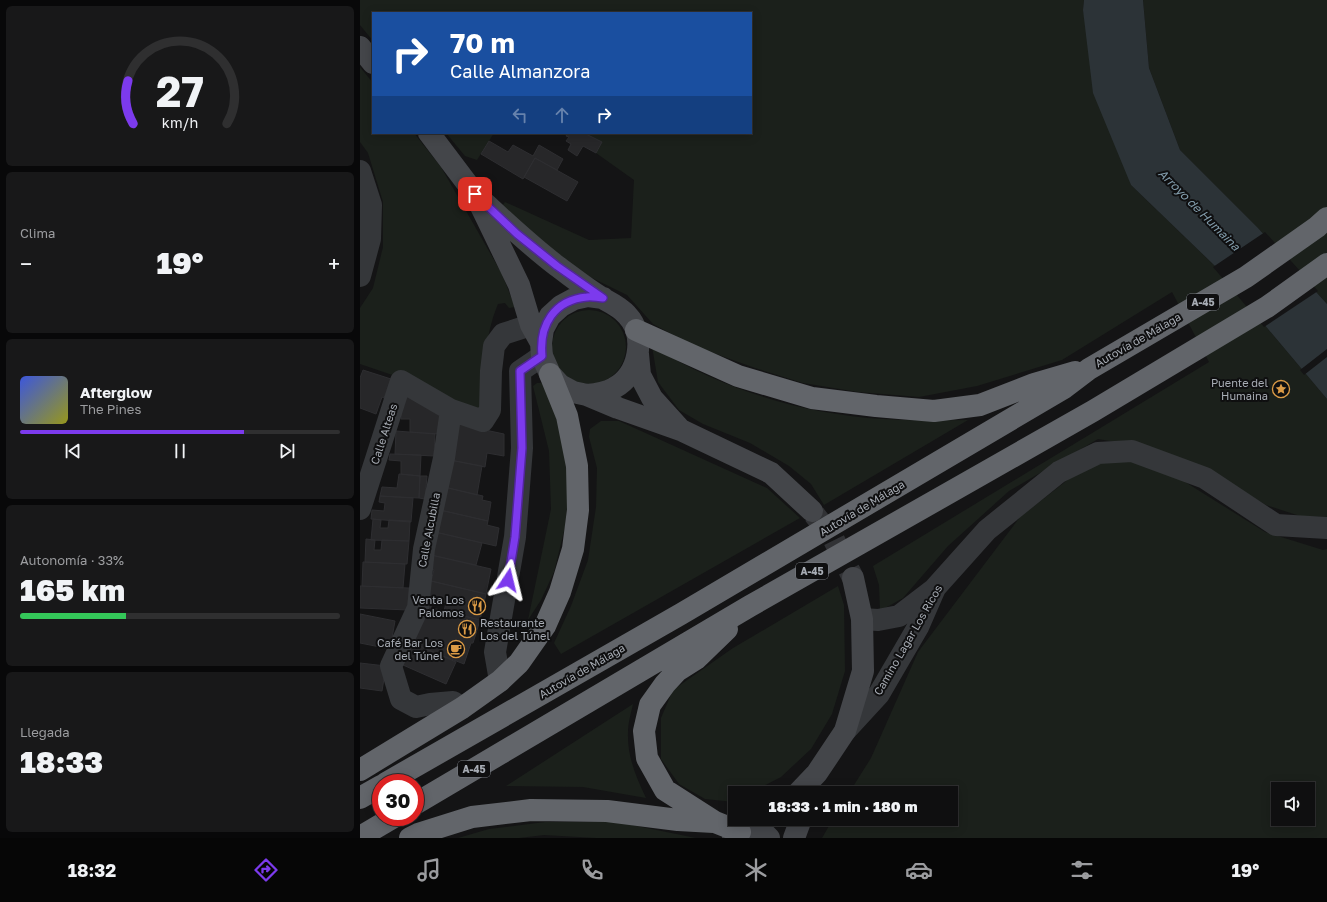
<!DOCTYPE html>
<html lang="es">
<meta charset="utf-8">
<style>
body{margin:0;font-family:"Golos Text",sans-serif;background:#181819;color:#f1f3f6;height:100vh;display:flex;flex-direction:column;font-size:15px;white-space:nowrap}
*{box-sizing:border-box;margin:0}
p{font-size:13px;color:#9b9c9f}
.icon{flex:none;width:22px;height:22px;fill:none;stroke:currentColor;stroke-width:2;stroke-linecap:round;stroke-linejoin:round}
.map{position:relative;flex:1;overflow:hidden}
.side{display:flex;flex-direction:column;gap:6px;padding:6px;background:#080809;width:360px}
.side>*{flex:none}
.hud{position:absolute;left:12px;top:12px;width:380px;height:122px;border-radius:0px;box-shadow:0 2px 10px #0003,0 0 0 1px #2f2f30;background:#1a4fa0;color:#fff;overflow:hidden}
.buttons{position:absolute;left:911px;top:782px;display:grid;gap:8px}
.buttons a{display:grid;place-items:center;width:44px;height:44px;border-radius:0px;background:#0f0f10;box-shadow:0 2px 10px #0003,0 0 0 1px #2f2f30;font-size:20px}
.speed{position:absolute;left:12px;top:774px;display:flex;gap:8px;font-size:20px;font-weight:700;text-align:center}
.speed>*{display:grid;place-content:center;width:52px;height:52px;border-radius:50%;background:#0f0f10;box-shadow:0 2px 10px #0003,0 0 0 1px #2f2f30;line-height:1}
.speed .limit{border:6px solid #d22;background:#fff;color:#111}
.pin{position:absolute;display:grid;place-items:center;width:34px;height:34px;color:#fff;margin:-17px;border-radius:8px;box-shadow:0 2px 6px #0006}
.me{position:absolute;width:44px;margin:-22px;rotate:10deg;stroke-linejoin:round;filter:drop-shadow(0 0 3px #0008)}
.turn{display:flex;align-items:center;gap:14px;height:84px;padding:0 12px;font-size:18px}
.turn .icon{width:52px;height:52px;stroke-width:2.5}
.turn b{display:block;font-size:28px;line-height:34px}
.lanes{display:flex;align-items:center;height:38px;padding:0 12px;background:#0003;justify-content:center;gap:20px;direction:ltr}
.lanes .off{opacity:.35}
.big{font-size:30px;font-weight:800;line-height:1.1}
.side .tile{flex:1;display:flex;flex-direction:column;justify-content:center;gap:6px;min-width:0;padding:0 14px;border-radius:6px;background:#181819}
.side .dial{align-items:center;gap:0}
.dial svg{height:104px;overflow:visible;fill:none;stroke:#2f2f30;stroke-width:7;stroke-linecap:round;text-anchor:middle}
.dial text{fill:#f1f3f6;stroke:none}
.song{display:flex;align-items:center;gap:12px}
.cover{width:48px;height:48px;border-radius:6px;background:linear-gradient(135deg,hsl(230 70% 55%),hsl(60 70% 35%))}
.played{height:4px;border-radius:2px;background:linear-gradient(90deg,#7c3aed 70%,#2f2f30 70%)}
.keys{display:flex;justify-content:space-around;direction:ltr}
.heat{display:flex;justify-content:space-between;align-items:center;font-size:22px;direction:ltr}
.charge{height:6px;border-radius:3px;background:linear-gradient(90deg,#34c759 33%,#2f2f30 0)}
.trip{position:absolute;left:368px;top:786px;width:230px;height:40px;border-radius:0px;background:#0f0f10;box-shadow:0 2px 10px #0003,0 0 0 1px #2f2f30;font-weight:800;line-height:40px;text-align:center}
.tabs{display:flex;height:64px;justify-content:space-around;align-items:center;background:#060606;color:#9b9c9f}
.tabs .icon{width:28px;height:28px}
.tabs .selected{color:#7c3aed}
.tabs b{font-size:18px;color:#f1f3f6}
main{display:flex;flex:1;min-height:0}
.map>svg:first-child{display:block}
</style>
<main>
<section class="side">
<div class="tile dial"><svg viewBox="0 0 100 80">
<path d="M14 69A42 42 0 1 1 86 69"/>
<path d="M14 69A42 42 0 0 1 10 36" stroke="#7c3aed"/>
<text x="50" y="56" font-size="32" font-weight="700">27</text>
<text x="50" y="72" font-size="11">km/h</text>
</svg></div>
<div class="tile"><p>Clima</p>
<div class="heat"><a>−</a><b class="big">19°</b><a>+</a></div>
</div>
<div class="tile">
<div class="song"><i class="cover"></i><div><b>Afterglow</b><p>The Pines</p></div></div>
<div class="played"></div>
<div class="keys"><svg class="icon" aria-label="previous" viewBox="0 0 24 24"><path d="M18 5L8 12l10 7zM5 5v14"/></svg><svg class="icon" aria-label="pause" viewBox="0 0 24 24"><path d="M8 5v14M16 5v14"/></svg><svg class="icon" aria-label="next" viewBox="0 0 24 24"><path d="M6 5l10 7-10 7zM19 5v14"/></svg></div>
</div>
<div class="tile"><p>Autonomía · 33%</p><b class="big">165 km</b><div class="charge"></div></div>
<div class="tile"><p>Llegada</p><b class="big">18:33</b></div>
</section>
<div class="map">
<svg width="967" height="838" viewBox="0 0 967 838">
<rect width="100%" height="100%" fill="#141415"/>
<path fill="#1b201b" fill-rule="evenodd" d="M0 0H724L723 10 771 185 855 266 967 399V517L940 516 906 505 874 487 778 446 738 439 649 491 588 546 543 598 520 611 519 585 513 566 849 362 812 292 702 360 617 386 559 397 498 392 443 383 395 368 334 346 293 324 267 295 226 275 179 241 142 206 145 202 229 240 271 238 274 180 236 153 242 142 224 133H391V13H13V41L0 25Z
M783 0H967V304L898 228 820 150 789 68Z
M0 67 13 83V133H54L81 167 142 274 155 307 149 308 145 303 138 304C124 337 124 374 119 409L107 413 47 380 0 364V308L13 288 23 247V202L8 153 0 142Z
M86 133H134L117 160 105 156Z
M192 347a37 37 0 1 1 74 0a37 37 0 1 1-74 0Z
M292 346C361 389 442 414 523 419 551 421 580 420 608 420L464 505 451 484 429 466 390 443 343 424 319 410 298 382Z
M177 383H182L193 398 205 451 209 490 205 527 194 572 181 600 168 620 191 509 189 451 173 386Z
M241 421H259L407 488 440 518 201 654 194 643 211 606 228 560 236 507 237 468 229 437 230 429Z
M773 457 806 470 905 532 963 550 967 549V838H462L473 819H591V793H489L511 758 558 652 660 517 728 464ZM918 789H948V819H918Z
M478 586 484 605 485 671 472 714 451 749 421 777 390 793H375V801L374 802 345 799 319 784 301 759V718L313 690 373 648Z
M273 704C271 713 268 723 268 732 267 756 276 777 286 798L223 787 146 786Z
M185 822H257L336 838H236L184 835 159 838H98L129 829Z"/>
<path fill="#2c3337" d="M724 0H783L789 68 820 150 898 228 967 304V399L855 266 771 185 733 93 723 10Z"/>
<path fill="#141415" d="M905 232 958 291 904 327 853 267Z
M967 349V357L944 375 940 370Z"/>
<path fill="#272729" stroke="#2e2e31" d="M208 133H224L242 142 236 153 223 146 217 156 208 150 211 144 206 141 209 137 206 136Z
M129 141 148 152 153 145 173 156 179 145 203 159 197 170 175 158 163 179 121 154Z
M175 158 218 182 207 201 164 177Z
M3 370 31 379 24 398 22 397 16 414 0 408V378Z
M43 395 82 409 80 434 50 432V419H41Z
M97 422 111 427 144 434V456L127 453 125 467 90 460Z
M36 431 75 434 74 456 35 454Z
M30 454 61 455 60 476 41 474V461L29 460Z
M90 460 122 466 117 495 84 487Z
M39 474 60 476 59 498 20 496 22 487 37 488Z
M60 476H67L65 499 59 498Z
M84 487 123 496 122 500 131 502 128 521 80 510Z
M20 496 53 498 51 522 11 519 12 510 24 511 25 503 19 502Z
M80 510 128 521 127 525 139 528 136 546 75 532Z
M13 519 21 520 20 528H28L29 520 50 521 49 541 11 540Z
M75 532 122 543 116 565 71 555Z
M6 539 15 540 14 550H21L22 540 49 541 47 564 5 562Z
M71 555 131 569 126 594 71 581 74 570 68 568Z
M3 562 45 564 43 588 2 586Z
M71 581 126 594 120 620 84 611 86 603 73 599 71 607 65 606Z
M0 586 49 588 48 610 0 608Z
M64 606 120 620 113 643H111L104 664 73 652 51 642Z
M0 614 35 621 30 649 0 643Z
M51 642 96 662 86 684 43 665Z
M0 663 26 666 22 691 0 688Z"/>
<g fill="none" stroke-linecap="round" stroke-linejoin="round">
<path stroke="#313235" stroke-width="22" stroke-dasharray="22 11" stroke-linecap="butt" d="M454 514 474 540 493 578"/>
<path stroke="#35373a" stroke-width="22" d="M0 171 11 205 10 239 0 276
M91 410 84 458 64 549 58 608 31 666 41 699 56 707 70 704 93 702 102 708
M0 509 41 381 91 410 123 421 130 410 131 371 134 346 143 334 171 325
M502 619 518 620 539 616 573 590
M140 681 135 652 155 537 162 448 160 371 182 356
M485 731 519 694 558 627 575 588 627 530 699 472 738 453 772 451 845 478 916 525 967 528"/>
<path stroke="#44464a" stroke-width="22" d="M0 47 13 63
M69 133 115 194 159 285 171 325 181 343
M115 194C142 219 168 244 197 266 212 277 227 289 242 298 251 303 260 307 267 315 287 336 279 375 254 388 245 393 237 394 227 395
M243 298 228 296 214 299 201 306 190 316 183 329 181 343 182 356 190 374 200 385 213 392 227 395 258 408 323 431 411 473 452 511
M278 354 280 375 292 398 320 429
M438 793 457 773 485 731 503 671 502 619 493 578
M389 829 404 833 409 838
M373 838 380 832 389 829 401 819
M434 838 441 819"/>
<path stroke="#62656a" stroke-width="22" d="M276 330 378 376 452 398 516 406 574 411 620 405 674 384 715 372
M367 629 336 659 317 671 305 684 290 705 284 731 287 758 305 790 355 822 380 832
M0 770 102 708 140 681 159 663 185 626 200 592 213 549 218 510 217 466 207 416 190 374
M26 783 321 614 704 388 729 369 886 277 957 227 967 218
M0 798 21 786
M55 804 390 606 733 411 907 307 967 264
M0 837 34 817
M50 838 58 834 112 817 171 810 247 811 318 820 354 822"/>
</g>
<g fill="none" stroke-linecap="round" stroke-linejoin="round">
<g stroke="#51269a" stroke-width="10">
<path id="route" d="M115 194 157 234 197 266 243 298C238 298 232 296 227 297 194 300 179 325 182 356L160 371 162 448 155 537 148 580"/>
</g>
<use href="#route" stroke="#7c3aed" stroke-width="7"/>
</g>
<defs>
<g id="sight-ring" transform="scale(0.9)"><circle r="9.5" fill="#0f0f10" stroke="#db9b46" stroke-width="1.5"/><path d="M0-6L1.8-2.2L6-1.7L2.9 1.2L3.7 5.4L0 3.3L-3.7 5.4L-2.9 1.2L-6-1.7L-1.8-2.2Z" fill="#db9b46"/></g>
<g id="restaurant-ring" transform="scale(0.9)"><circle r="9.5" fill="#0f0f10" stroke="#db9b46" stroke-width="1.5"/><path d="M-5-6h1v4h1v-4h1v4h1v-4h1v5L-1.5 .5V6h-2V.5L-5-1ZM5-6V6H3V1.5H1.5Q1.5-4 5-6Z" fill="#db9b46"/></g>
<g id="cafe-ring" transform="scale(0.9)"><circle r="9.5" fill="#0f0f10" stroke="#db9b46" stroke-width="1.5"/><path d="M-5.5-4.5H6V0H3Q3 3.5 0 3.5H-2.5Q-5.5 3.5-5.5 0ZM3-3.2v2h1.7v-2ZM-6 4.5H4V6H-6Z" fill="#db9b46"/></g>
</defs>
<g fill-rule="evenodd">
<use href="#sight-ring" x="921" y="389"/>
<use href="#restaurant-ring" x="117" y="606"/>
<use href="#restaurant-ring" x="107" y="629"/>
<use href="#cafe-ring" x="96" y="649"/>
</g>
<g text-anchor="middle" stroke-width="4" stroke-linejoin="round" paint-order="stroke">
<g fill="#0f0f10" stroke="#797d83" stroke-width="1">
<rect x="827" y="294" width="32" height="16" rx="3"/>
<rect x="436" y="563" width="32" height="16" rx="3"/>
<rect x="98" y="761" width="32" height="16" rx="3"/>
</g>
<g font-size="10" font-weight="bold" fill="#a7acb4">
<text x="843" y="306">A-45</text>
<text x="452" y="575">A-45</text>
<text x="114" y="773">A-45</text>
</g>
<g font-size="11" fill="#a7acb4" stroke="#0f0f10">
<text transform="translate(778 340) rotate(-30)" y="4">Autovía de Málaga</text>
<text transform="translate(24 434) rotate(-72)" y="4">Calle Alteas</text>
<text transform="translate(502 508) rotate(-31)" y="4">Autovía de Málaga</text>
<text transform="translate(69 530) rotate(-79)" y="4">Calle Alcubilla</text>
<text transform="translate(548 640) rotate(-60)" y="4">Camino Lagar Los Ricos</text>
<text transform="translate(222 671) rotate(-30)" y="4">Autovía de Málaga</text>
</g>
<g font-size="11" fill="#a7acb4" stroke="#0f0f10" text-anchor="end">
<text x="908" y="387">Puente del<tspan x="908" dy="13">Humaina</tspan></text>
<text x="104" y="604">Venta Los<tspan x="104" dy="13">Palomos</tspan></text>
<text x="120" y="627" text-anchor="start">Restaurante<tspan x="120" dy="13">Los del Túnel</tspan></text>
<text x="83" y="647">Café Bar Los<tspan x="83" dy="13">del Túnel</tspan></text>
</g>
<g font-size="12" font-style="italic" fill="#829cab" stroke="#0f0f10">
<text transform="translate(839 210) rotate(45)" y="4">Arroyo de Humaina</text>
</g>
</g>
</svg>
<div class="buttons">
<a><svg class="icon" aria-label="sound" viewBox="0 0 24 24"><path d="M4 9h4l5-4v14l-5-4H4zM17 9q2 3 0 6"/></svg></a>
</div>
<div class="speed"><div class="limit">30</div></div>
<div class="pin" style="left:115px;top:194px;background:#d93025"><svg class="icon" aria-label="arrive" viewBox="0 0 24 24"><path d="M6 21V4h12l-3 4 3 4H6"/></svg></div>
<svg class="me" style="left:148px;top:580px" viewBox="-20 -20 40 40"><path d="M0-17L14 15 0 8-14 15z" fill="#7c3aed" stroke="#fff" stroke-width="4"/></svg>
<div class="trip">18:33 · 1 min · 180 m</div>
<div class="hud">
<div class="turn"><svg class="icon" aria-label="right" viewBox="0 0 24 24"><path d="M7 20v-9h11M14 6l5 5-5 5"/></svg><div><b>70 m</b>Calle Almanzora</div></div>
<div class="lanes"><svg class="icon off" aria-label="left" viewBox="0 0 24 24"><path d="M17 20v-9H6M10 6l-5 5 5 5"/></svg><svg class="icon off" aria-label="ahead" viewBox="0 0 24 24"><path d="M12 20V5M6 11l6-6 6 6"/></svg><svg class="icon" aria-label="right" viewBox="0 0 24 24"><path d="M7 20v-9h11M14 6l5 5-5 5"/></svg></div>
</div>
</div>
</main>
<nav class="tabs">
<b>18:32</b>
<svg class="icon selected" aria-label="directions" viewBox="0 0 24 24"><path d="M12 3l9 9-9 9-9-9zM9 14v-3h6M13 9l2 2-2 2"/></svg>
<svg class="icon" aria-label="music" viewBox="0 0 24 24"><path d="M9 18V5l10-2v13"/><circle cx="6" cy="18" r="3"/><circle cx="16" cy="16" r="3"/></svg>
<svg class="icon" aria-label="phone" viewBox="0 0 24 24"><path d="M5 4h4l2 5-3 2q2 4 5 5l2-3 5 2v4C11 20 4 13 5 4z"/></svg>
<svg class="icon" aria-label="climate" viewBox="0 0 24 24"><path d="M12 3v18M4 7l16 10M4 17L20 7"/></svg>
<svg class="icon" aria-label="car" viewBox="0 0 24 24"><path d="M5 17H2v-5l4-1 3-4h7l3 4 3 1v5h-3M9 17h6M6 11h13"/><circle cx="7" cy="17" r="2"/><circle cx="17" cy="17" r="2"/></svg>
<svg class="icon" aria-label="filters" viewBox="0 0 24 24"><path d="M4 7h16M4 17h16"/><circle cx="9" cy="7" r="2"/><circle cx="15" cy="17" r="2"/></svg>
<b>19°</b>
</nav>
